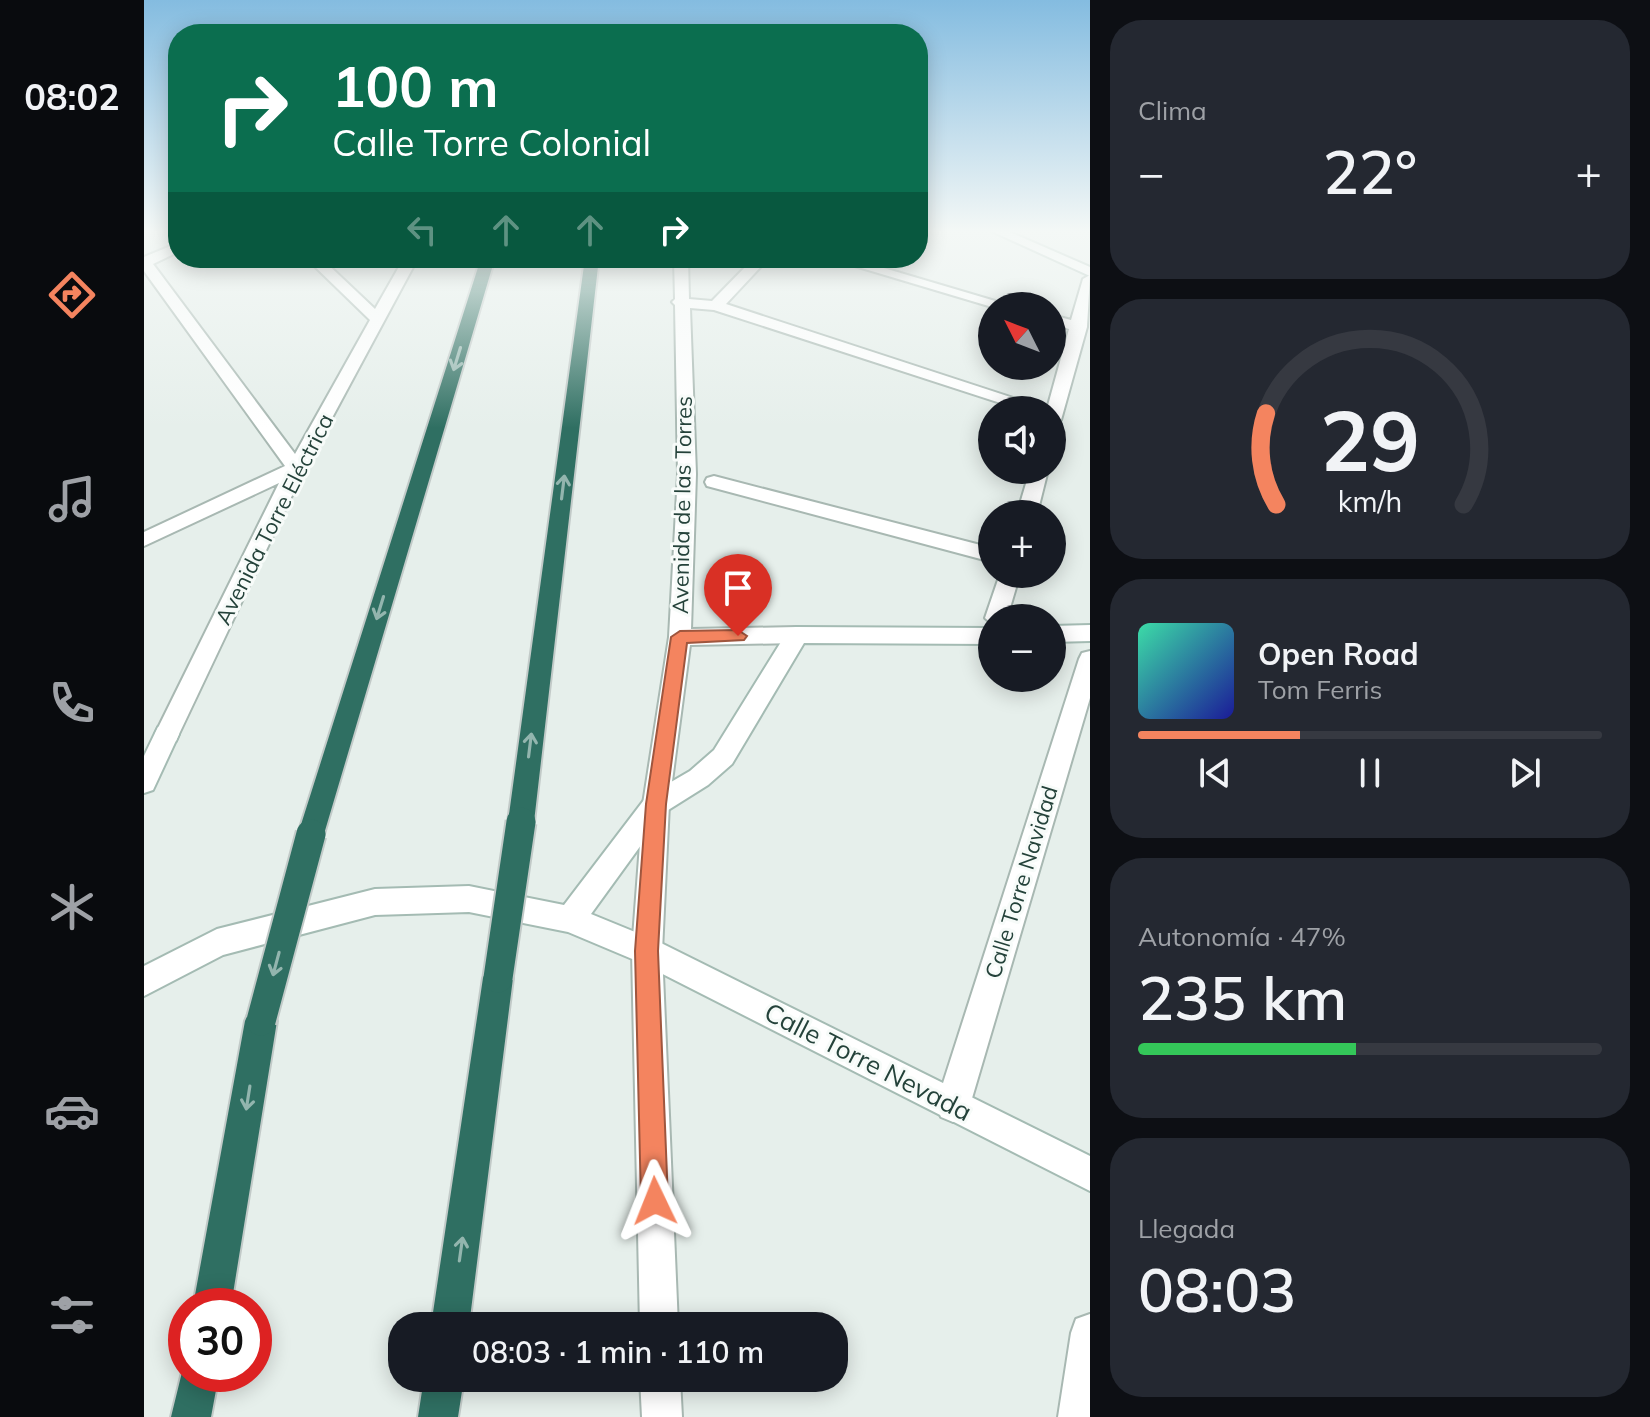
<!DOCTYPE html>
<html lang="es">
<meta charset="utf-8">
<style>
body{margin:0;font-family:Mulish,sans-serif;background:#242831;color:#f1f3f6;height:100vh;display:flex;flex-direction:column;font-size:30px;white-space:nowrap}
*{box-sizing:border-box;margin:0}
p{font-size:26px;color:#9ea1a6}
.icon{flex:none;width:44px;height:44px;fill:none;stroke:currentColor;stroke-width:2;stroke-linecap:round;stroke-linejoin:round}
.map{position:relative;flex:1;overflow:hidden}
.sheet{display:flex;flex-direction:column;gap:20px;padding:20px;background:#0d0f14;width:560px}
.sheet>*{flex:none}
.top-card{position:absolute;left:24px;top:24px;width:760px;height:244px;border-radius:32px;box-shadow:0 4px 20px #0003;background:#0b6e4f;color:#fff;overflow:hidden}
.needle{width:52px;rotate:312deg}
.tools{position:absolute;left:834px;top:292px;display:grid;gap:16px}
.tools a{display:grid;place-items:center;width:88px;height:88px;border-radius:50%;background:#171b24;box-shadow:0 4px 20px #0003;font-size:40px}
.speed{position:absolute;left:24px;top:1288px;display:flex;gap:16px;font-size:40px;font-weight:700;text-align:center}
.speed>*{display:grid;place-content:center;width:104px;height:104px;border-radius:50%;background:#171b24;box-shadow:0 4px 20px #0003;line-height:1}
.speed .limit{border:12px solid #d22;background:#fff;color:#111}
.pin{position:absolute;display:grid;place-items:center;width:68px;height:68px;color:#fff;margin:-82px -34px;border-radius:50% 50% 50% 0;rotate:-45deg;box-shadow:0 0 8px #0007}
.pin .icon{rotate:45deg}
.me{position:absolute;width:88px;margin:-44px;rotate:358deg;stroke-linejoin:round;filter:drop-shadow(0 0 6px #0008)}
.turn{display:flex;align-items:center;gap:28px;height:168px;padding:0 32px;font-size:36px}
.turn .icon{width:104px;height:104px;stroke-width:2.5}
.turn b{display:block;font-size:56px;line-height:68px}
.lanes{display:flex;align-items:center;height:76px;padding:0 32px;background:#0003;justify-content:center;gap:40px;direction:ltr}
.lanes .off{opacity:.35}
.big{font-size:60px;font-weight:600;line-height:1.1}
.sheet .widget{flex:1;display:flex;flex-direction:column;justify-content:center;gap:12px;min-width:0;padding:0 28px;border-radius:32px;background:#242831}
.sheet .dial{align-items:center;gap:0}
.dial svg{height:208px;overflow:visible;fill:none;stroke:#363941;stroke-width:7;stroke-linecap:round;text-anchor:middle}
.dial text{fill:#f1f3f6;stroke:none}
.song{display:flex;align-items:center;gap:24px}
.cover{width:96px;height:96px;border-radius:12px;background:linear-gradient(135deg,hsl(160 70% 55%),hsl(240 70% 35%))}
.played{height:8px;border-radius:4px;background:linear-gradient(90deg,#f4845f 35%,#363941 35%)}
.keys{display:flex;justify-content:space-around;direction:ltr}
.heat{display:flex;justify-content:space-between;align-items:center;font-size:44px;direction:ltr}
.charge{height:12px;border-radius:6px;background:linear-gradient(90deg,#34c759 47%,#363941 0)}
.trip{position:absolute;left:244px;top:1312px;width:460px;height:80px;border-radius:32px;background:#171b24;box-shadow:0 4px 20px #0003;font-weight:600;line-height:80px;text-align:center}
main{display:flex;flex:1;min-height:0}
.dock{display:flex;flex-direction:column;width:144px;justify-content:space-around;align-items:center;background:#090b0e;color:#9ea1a6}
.dock .icon{width:56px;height:56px}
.dock .active{color:#f4845f}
.dock b{font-size:36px;color:#f1f3f6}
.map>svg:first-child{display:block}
</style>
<main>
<nav class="dock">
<b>08:02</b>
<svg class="icon active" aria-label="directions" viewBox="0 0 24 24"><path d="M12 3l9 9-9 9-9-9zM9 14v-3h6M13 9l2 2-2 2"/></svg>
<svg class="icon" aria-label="music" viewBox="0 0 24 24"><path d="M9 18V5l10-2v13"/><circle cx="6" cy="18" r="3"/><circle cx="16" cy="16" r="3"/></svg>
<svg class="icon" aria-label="phone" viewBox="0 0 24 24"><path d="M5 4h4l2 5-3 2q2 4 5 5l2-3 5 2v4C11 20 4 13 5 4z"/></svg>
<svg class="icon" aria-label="climate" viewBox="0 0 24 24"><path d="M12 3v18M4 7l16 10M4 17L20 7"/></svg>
<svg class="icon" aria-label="car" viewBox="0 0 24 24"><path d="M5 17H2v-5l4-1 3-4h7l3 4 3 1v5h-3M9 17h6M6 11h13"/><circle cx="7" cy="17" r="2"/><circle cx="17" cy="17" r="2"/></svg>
<svg class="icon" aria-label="filters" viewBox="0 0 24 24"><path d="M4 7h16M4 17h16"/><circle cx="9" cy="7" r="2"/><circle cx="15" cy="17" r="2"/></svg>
</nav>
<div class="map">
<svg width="946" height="1417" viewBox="0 0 946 1417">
<rect width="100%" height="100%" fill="#e6efeb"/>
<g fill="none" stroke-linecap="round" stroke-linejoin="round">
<g stroke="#a8b8b2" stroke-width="4">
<path id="street" d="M34 243V252L9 264 151 454 226 320 162 258H177L231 309 260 258H274L161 468 35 734 32 741 23 744 14 741 11 734 135 483 0 546V532L141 466 0 271V257Z
M530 258H544L545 299 568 301 610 258H625L582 304 903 409 925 329 908 324V315L927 320 939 279 946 275 943 327 917 420 908 425V410H878L570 310 546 308 552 474 547 629 653 627 661 629 664 635 661 641 653 643 546 645 525 804 518 951 534 1326H496L488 951 499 804 525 637 534 474 531 305 528 302 531 299Z
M684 258H706L868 306 848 307Z
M886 470H904L893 514H873Z
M570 476 848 548V562L563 486 561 482 563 478Z
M856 574H876L863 618H848V624L841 618Z
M946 651V698L826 1105 821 1117 809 1122 797 1117 792 1105 935 659 938 653Z
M946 1314V1417H914L927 1333 932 1319Z
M496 1378H536L538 1417H498Z"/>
</g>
<g stroke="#a4bbb3" stroke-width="4">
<path id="secondary" d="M845 230H861L946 267V276Z
M946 625V641L908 642V626Z
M653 627 848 628V644L660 643 588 764 564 785 521 812 447 914 513 941 946 1156V1191L493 961 424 932 325 912 231 915 79 955 0 996V966L73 929 231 889 325 886 420 905 503 796 546 771 570 750 645 629Z
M23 724 32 727 35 734 9 790 0 793V756L14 727Z"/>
</g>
<g stroke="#c2cac8" stroke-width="4">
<path id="highway" d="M337 258H351L180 834 177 842 167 845 157 842 154 834Z
M441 258H455L390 822 386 830 377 833 368 830 364 822Z
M354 964 365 968 369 978 325 1326H287L339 978 343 968Z
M117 1006 128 1010 133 1021 87 1306H49L101 1021 106 1010Z
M41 1360 42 1374H75L67 1417H27Z
M280 1378H320L314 1417H274Z"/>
</g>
<use href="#street" fill="#fff" fill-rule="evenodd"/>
<use href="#secondary" fill="#fff" fill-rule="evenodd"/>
<use href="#highway" fill="#2f6f62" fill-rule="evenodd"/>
<g stroke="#c2cac8" stroke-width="33" stroke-linecap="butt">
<path id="highway-bridge" d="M354 978 377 822
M117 1021 167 834"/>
</g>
<use href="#highway-bridge" stroke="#2f6f62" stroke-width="29"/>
</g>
<defs><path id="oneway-shaft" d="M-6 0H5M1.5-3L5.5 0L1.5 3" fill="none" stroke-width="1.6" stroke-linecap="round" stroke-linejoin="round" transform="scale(2)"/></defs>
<g stroke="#93b5ae">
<use href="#oneway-shaft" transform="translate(313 359) rotate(107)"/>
<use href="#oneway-shaft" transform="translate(419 487) rotate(-83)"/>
<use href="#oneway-shaft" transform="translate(236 608) rotate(107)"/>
<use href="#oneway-shaft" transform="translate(386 745) rotate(-83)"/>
<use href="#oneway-shaft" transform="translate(132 964) rotate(105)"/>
<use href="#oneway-shaft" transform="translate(104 1098) rotate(99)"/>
<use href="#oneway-shaft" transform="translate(317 1249) rotate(-82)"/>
</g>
<linearGradient id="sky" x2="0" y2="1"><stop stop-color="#84bce0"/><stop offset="0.54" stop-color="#f4f8f6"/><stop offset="1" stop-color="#f4f8f6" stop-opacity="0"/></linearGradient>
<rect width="946" height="428" fill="url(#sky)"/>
<path fill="#f4845f" stroke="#9f563e" stroke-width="2" d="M594 630 603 636 600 640 543 643 522 804 514 951 524 1201 520 1210 511 1214 501 1210 497 1201 491 951 502 804 527 637 536 631Z"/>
<g text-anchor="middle" stroke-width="6" stroke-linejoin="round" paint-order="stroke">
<g font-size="22" fill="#24423a" stroke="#f7fbf9">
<text transform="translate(538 505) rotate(-89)" y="8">Avenida de las Torres</text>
<text transform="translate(130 519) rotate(-63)" y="8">Avenida Torre Eléctrica</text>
<text transform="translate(877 882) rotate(-73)" y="8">Calle Torre Navidad</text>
</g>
<g font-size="26" fill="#24423a" stroke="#f7fbf9">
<text transform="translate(724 1062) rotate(27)" y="9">Calle Torre Nevada</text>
</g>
</g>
</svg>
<div class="tools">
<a><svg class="needle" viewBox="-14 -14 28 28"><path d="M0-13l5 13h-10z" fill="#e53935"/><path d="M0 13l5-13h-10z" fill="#9ea1a6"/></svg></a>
<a><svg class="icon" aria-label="sound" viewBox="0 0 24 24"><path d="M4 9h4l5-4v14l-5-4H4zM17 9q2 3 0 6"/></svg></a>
<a>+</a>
<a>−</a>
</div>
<div class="speed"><div class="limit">30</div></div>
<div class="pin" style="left:594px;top:636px;background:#d93025"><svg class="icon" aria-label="arrive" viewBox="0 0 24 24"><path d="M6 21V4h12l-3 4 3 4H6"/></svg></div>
<svg class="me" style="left:511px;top:1201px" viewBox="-20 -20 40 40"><path d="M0-17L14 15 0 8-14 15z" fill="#f4845f" stroke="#fff" stroke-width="4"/></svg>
<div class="trip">08:03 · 1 min · 110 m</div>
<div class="top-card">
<div class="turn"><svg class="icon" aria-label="right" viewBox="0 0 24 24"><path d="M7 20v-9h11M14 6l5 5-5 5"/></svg><div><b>100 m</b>Calle Torre Colonial</div></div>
<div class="lanes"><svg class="icon off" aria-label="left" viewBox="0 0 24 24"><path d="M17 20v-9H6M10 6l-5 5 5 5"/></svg><svg class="icon off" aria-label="ahead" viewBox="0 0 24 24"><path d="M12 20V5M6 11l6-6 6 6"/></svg><svg class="icon off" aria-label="ahead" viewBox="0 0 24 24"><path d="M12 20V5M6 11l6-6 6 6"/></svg><svg class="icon" aria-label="right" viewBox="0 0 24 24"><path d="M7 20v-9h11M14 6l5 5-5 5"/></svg></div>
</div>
</div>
<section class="sheet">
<div class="widget"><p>Clima</p>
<div class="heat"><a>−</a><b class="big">22°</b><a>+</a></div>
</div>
<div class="widget dial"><svg viewBox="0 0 100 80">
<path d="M14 69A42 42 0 1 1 86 69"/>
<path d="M14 69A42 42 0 0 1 10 34" stroke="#f4845f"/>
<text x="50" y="56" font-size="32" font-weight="700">29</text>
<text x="50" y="72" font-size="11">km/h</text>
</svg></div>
<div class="widget">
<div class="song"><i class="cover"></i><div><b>Open Road</b><p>Tom Ferris</p></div></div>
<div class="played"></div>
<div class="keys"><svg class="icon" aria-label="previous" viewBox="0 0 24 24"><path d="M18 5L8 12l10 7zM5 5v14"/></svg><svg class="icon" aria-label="pause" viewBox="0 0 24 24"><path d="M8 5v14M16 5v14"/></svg><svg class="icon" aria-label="next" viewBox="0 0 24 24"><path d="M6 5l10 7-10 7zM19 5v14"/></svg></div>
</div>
<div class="widget"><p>Autonomía · 47%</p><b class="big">235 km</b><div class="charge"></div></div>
<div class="widget"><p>Llegada</p><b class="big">08:03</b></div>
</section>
</main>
